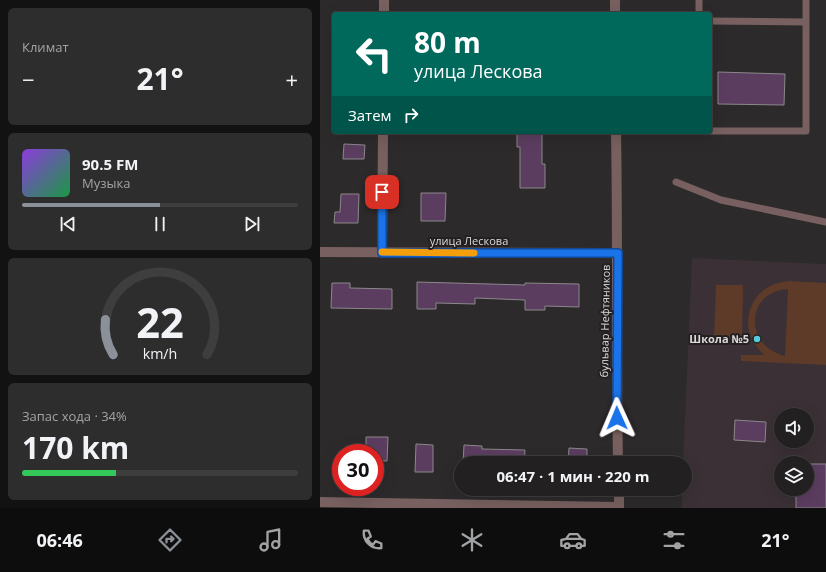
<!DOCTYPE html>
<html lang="ru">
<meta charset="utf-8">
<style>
body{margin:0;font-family:"Open Sans",sans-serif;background:#2e2d2d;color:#f1f3f6;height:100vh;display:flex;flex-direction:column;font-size:15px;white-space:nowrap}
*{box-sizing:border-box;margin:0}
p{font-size:13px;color:#a2a3a5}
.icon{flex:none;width:22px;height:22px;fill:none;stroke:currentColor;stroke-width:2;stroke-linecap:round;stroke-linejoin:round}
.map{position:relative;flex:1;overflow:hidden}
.panel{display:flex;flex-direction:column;gap:8px;padding:8px;background:#131212;width:320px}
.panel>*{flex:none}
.banner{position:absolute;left:12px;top:12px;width:380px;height:122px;border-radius:4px;box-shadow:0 4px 16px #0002,0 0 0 1px #3f3e3e;background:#00695c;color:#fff;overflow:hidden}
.tools{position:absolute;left:454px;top:408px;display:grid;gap:8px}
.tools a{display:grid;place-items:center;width:40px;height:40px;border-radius:50%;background:#222020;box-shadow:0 4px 16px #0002,0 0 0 1px #3f3e3e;font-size:20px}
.speed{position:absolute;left:12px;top:444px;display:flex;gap:8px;font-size:20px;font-weight:700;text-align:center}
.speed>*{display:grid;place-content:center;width:52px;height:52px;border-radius:50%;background:#222020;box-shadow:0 4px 16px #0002,0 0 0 1px #3f3e3e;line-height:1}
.speed .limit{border:6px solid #d22;background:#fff;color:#111}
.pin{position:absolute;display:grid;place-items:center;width:34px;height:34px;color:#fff;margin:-17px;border-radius:8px;box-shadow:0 2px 6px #0006}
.me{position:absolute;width:44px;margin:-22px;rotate:359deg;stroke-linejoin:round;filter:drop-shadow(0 0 3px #0008)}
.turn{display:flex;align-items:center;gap:14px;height:84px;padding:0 16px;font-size:18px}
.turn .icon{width:52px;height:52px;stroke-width:2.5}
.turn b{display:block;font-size:28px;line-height:34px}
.then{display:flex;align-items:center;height:38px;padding:0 16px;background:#0003;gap:8px;font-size:15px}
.big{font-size:30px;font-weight:700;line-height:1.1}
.panel .card{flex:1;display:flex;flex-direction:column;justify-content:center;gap:6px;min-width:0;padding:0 14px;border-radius:6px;background:#2e2d2d}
.panel .dial{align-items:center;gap:0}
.dial svg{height:104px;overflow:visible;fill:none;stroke:#3f3e3e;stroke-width:7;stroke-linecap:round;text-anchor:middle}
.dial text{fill:#f1f3f6;stroke:none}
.song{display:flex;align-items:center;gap:12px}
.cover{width:48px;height:48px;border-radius:6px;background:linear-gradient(135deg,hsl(270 70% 55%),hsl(140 70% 35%))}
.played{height:4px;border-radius:2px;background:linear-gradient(90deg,#8c9099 50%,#3f3e3e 50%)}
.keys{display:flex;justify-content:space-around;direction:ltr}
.heat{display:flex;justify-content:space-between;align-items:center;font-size:22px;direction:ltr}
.charge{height:6px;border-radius:3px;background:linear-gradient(90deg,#34c759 34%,#3f3e3e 0)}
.trip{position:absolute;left:134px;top:456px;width:238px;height:40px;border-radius:20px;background:#222020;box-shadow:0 4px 16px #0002,0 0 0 1px #3f3e3e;font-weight:700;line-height:40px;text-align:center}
.tab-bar{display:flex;height:64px;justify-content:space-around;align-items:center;background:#0e0d0d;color:#a2a3a5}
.tab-bar .icon{width:28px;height:28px}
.tab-bar .active{color:#8c9099}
.tab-bar b{font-size:18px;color:#f1f3f6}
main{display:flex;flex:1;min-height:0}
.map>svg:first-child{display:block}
</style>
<main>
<section class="panel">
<div class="card"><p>Климат</p>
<div class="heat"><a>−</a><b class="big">21°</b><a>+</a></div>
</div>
<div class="card">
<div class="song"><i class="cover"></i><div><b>90.5 FM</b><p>Музыка</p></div></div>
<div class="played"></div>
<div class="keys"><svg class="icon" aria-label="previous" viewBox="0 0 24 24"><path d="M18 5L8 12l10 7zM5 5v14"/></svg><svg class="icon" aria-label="pause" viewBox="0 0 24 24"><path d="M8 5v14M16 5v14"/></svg><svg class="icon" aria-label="next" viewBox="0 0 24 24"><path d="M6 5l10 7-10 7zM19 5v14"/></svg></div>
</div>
<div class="card dial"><svg viewBox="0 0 100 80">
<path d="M14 69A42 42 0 1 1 86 69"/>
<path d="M14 69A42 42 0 0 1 8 42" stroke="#8c9099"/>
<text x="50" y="56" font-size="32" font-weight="700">22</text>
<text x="50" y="72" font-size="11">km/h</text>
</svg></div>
<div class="card"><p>Запас хода · 34%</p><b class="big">170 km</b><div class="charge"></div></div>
</section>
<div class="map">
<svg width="506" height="508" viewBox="0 0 506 508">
<rect width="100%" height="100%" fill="#2d2a2b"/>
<path fill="#3a3035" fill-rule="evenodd" d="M372 258 506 264V508H362V489H365V463H363ZM461 415H487V441H461ZM461 463H487V489H461Z"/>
<path fill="#5e3b29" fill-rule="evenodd" d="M469 281 506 283V365L421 361V355H444C439 350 434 344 431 337 423 318 432 295 450 286 456 283 462 282 469 281ZM468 289 465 356C423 346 426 291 468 289Z
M396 285H423L422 340 394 339Z"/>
<path fill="#5b3d60" stroke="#8b888b" d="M398 72 465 74 464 105 398 104Z
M197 132H222V164H225V188H200V147H197Z
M24 144 45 145 44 159H23Z
M101 193H126L125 221H101Z
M21 194H39L38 223H14L15 212H20Z
M97 282 205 285V283L259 284V307L225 306V310H205V300L155 298V304L116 303V309H97Z
M12 283H30V288L72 289V309L11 308Z
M415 420 446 422 445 442 414 440Z
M46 437H68L67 461H55V453H46Z
M96 444 113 445V472H95Z
M144 445 162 446V449L205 450 204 463H143Z
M249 448 267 449V463H248Z
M487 464H506V508H476V489H487Z"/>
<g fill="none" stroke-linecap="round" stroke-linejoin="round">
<path stroke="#77605f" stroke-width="7" d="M379 14V0
M390 21 486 22
M390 131H486V0
M356 182 401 200 506 222"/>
<path stroke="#77605f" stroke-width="10" d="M295 0V14
M64 14V0
M296 132C298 242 296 353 298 463
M0 252 298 253
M62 253 63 132
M299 489V508
M0 502 299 507"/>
</g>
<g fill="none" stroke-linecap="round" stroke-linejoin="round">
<g stroke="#114b97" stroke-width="10">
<path id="route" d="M62 192V253H298L297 418"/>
</g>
<use href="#route" stroke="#1a73e8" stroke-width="7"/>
<path stroke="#f59e0b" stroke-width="7" d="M62 252 154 253"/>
</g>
<circle fill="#53cbda" stroke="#242022" stroke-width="1.5" cx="437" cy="339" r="4"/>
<g text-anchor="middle" stroke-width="4" stroke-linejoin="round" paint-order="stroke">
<g font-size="11" fill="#dcd9da" stroke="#242022">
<text x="149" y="245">улица Лескова</text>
<text transform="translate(285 321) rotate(-89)" y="4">бульвар Нефтяников</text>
</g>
<g font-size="11" font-weight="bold" fill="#dcd9da" stroke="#242022" text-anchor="end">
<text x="429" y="343">Школа №5</text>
</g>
</g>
</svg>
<div class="tools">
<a><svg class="icon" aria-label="sound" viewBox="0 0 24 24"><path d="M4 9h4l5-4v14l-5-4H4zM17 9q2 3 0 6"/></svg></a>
<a><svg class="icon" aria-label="layers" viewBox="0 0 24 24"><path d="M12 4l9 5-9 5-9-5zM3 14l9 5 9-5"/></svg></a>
</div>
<div class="speed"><div class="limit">30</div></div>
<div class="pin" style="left:62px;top:192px;background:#d93025"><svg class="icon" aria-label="arrive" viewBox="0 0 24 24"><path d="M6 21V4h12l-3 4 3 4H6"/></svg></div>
<svg class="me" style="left:297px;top:418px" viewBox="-20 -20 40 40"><path d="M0-17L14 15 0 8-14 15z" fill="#1a73e8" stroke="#fff" stroke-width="4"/></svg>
<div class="trip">06:47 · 1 мин · 220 m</div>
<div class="banner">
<div class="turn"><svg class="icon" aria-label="left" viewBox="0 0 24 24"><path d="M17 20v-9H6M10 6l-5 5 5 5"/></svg><div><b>80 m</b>улица Лескова</div></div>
<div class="then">Затем<svg class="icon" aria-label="right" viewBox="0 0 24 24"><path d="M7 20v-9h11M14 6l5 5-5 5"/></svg></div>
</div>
</div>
</main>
<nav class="tab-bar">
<b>06:46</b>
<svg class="icon active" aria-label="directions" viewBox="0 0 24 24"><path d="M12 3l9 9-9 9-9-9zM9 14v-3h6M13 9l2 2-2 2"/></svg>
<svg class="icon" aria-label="music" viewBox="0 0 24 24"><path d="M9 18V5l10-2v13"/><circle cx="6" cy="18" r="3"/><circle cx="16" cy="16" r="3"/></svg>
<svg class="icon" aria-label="phone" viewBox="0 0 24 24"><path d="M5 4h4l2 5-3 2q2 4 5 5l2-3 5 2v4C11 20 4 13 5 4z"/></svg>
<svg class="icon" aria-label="climate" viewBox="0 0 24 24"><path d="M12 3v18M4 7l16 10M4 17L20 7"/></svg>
<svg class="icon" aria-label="car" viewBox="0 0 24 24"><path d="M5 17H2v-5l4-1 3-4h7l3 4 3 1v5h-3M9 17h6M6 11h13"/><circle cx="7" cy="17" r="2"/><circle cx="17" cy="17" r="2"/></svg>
<svg class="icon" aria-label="filters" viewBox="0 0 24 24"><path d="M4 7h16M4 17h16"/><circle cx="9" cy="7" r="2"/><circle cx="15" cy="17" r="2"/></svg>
<b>21°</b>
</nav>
